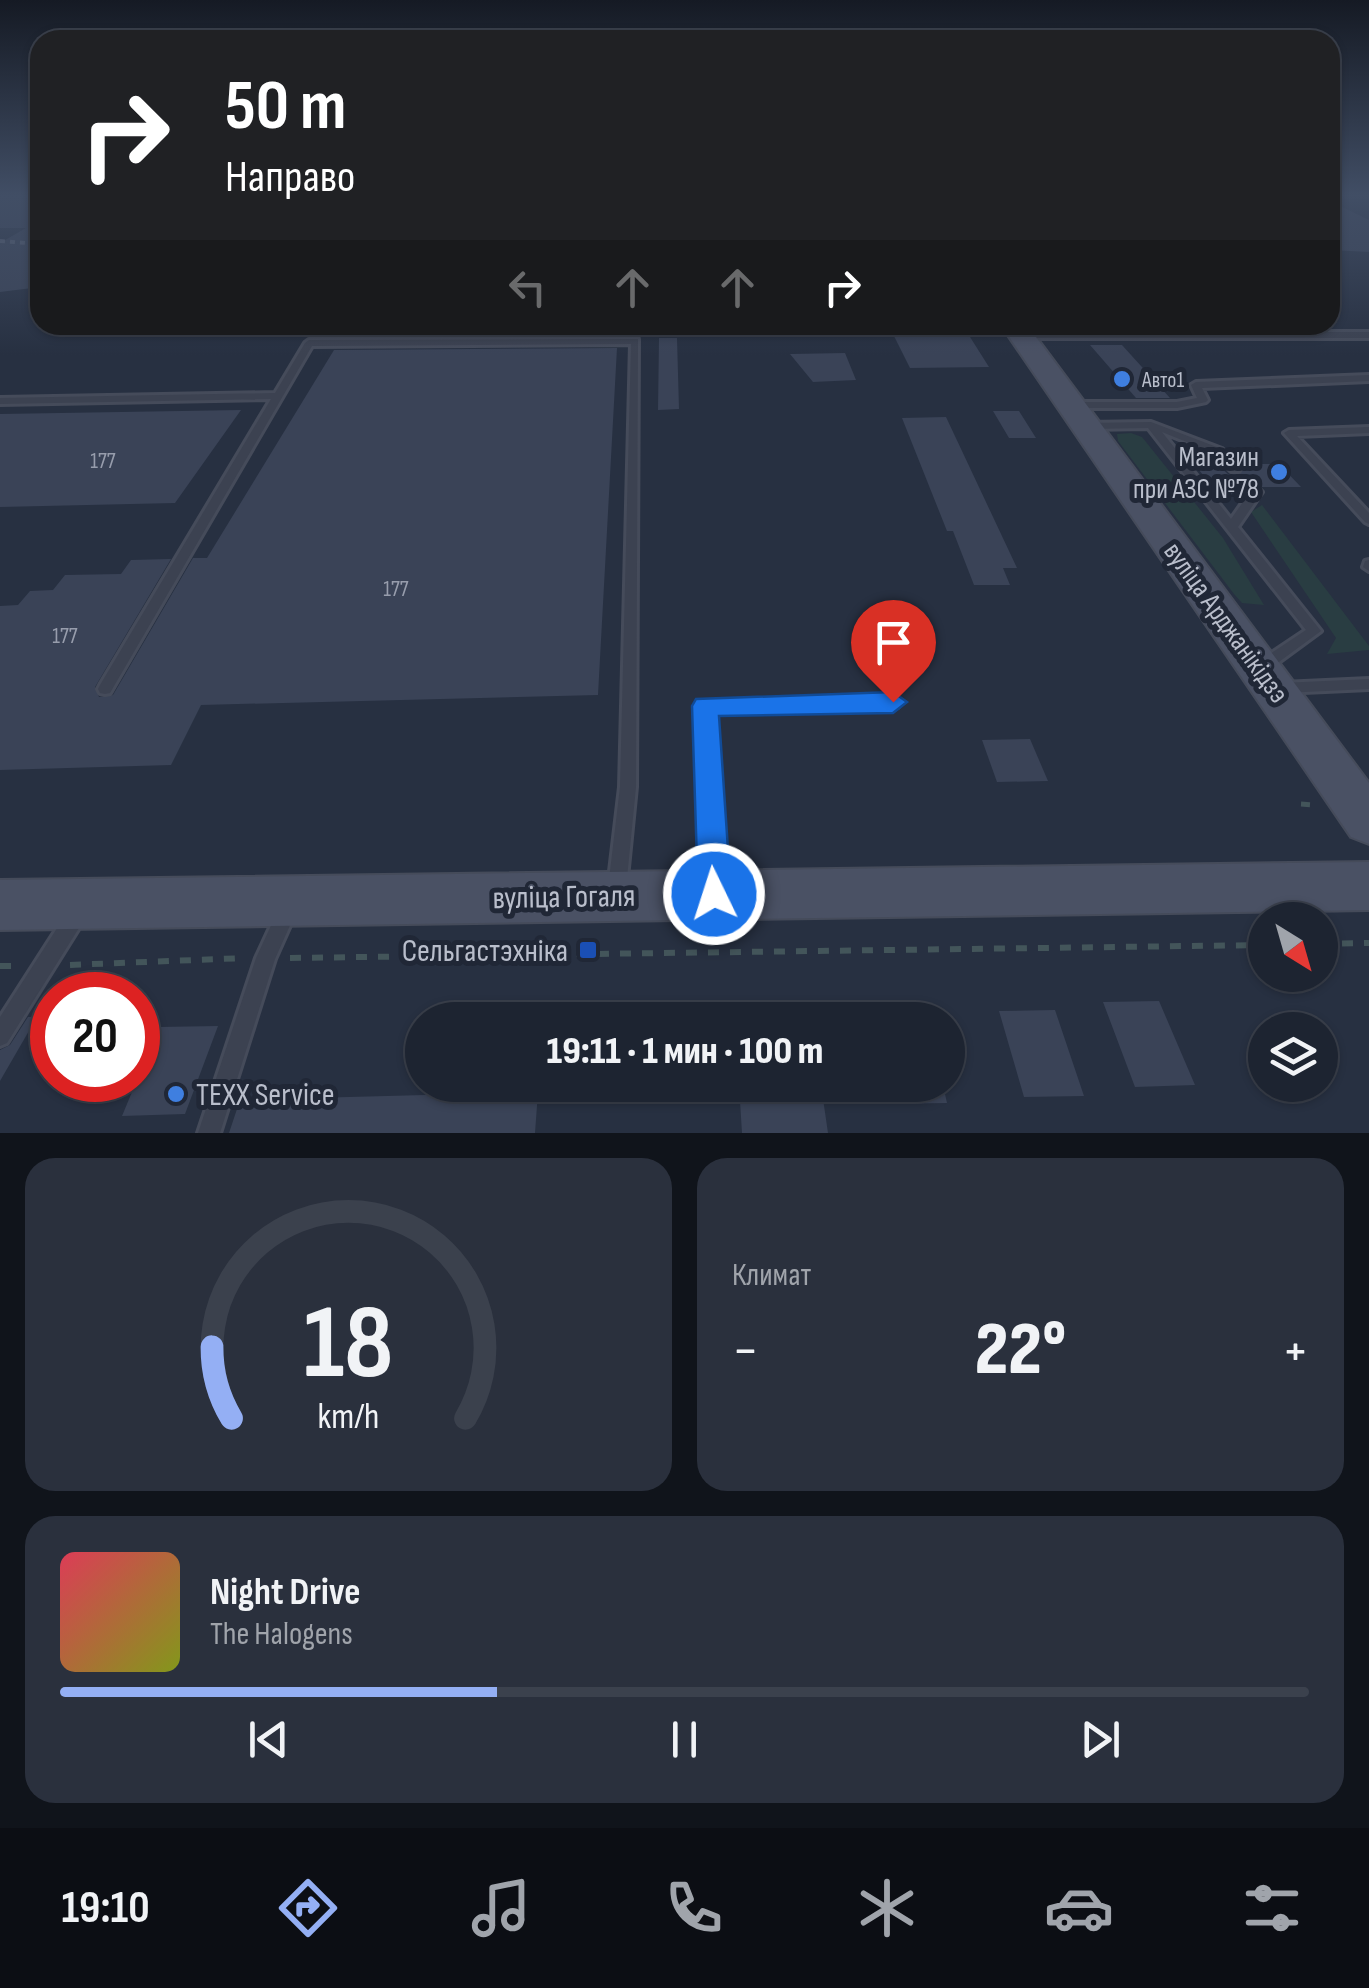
<!DOCTYPE html>
<html lang="ru">
<meta charset="utf-8">
<style>
body{margin:0;font-family:"Sofia Sans Condensed",sans-serif;background:#2a303d;color:#f1f3f6;height:100vh;display:flex;flex-direction:column;font-size:38px;white-space:nowrap}
*{box-sizing:border-box;margin:0}
p{font-size:32px;color:#a0a4ab}
.icon{flex:none;width:55px;height:55px;fill:none;stroke:currentColor;stroke-width:2;stroke-linecap:round;stroke-linejoin:round}
.map{position:relative;height:1133px;overflow:hidden}
.drawer{display:flex;flex-direction:column;gap:25px;padding:25px;background:#10141b;flex:1}
.drawer>*{flex:none}
.banner{position:absolute;left:30px;top:30px;width:1310px;height:305px;border-radius:30px;box-shadow:0 2px 8px #0004,0 0 0 2px #3b414d;background:#202124;color:#fff;overflow:hidden}
.needle{width:65px;rotate:143deg}
.buttons{position:absolute;left:1248px;top:902px;display:grid;gap:20px}
.buttons a{display:grid;place-items:center;width:90px;height:90px;border-radius:50%;background:#1d2431;box-shadow:0 2px 8px #0004,0 0 0 2px #3b414d;font-size:50px}
.speed{position:absolute;left:30px;top:972px;display:flex;gap:20px;font-size:50px;font-weight:700;text-align:center}
.speed>*{display:grid;place-content:center;width:130px;height:130px;border-radius:50%;background:#1d2431;box-shadow:0 2px 8px #0004,0 0 0 2px #3b414d;line-height:1}
.speed .limit{border:15px solid #d22;background:#fff;color:#111}
.pin{position:absolute;display:grid;place-items:center;width:85px;height:85px;color:#fff;margin:-102px -42px;border-radius:50% 50% 50% 0;rotate:-45deg;box-shadow:0 0 10px #0007}
.pin .icon{rotate:45deg}
.me{position:absolute;width:110px;margin:-55px;rotate:356deg;stroke-linejoin:round;filter:drop-shadow(0 0 8px #0008)}
.turn{display:flex;align-items:center;gap:35px;height:210px;padding:0 30px;font-size:45px}
.turn .icon{width:130px;height:130px;stroke-width:2.5}
.turn b{display:block;font-size:70px;line-height:85px}
.lanes{display:flex;align-items:center;height:95px;padding:0 30px;background:#0003;justify-content:center;gap:50px;direction:ltr}
.lanes .off{opacity:.35}
.big{font-size:75px;font-weight:800;line-height:1.1}
.drawer .tile{flex:1;display:flex;flex-direction:column;justify-content:center;gap:15px;min-width:0;padding:0 35px;border-radius:30px;background:#2a303d}
.drawer .dial{align-items:center;gap:0}
.dial svg{height:260px;overflow:visible;fill:none;stroke:#3b414d;stroke-width:7;stroke-linecap:round;text-anchor:middle}
.dial text{fill:#f1f3f6;stroke:none}
.song{display:flex;align-items:center;gap:30px}
.cover{width:120px;height:120px;border-radius:15px;background:linear-gradient(135deg,hsl(350 70% 55%),hsl(70 70% 35%))}
.played{height:10px;border-radius:5px;background:linear-gradient(90deg,#94aff4 35%,#3b414d 35%)}
.keys{display:flex;justify-content:space-around;direction:ltr}
.heat{display:flex;justify-content:space-between;align-items:center;font-size:55px;direction:ltr}
.drawer .tiles{flex:1;display:grid;gap:25px;grid-template-columns:1fr 1fr}
.tile:last-child{grid-column:span 2}
.trip{position:absolute;left:405px;top:1002px;width:560px;height:100px;border-radius:50px;background:#1d2431;box-shadow:0 2px 8px #0004,0 0 0 2px #3b414d;font-weight:800;line-height:100px;text-align:center}
.menu{display:flex;height:160px;justify-content:space-around;align-items:center;background:#0c0e14;color:#a0a4ab}
.menu .icon{width:70px;height:70px}
.menu .selected{color:#94aff4}
.menu b{font-size:45px;color:#f1f3f6}
.map>svg:first-child{display:block}
</style>
<div class="map">
<svg width="1369" height="1133" viewBox="0 0 1369 1133">
<rect width="100%" height="100%" fill="#273041"/>
<path fill="#293d42" d="M1131 433 1142 437 1223 538 1264 605 1242 603 1234 594 1118 441 1117 434Z
M1262 505 1369 646V650L1327 654 1336 638 1251 512Z"/>
<path fill="#3a4357" d="M0 196H40V287L0 292V243L26 228H0Z
M1330 201 1369 220V252L1330 250Z
M965 329 989 367 910 368 891 330Z
M659 338H677L679 409 658 410Z
M1090 345H1122L1170 398H1136Z
M617 348 598 695 201 705 171 765 0 770V606L18 605 30 591 53 590 65 575 121 574 131 560 171 559 95 687 99 697 113 695 193 558H207L334 350Z
M845 353 856 380 813 382 790 354Z
M241 410 175 503 0 507V414Z
M993 411H1019L1036 438H1009Z
M946 417 1017 568H1003L1010 585H974L953 531H947L902 418Z
M1186 454H1205L1228 474 1239 475 1234 480 1242 497H1221Z
M1242 464H1279L1301 487H1262L1251 475 1239 474Z
M1030 739 1048 781 997 782 982 740Z
M1159 1001 1195 1085 1135 1087 1103 1002Z
M1055 1010 1084 1096 1024 1097 999 1011Z
M28 1017H37L0 1081V1050L10 1045Z
M218 1026 185 1114 122 1116 159 1027Z
M739 1085H821L828 1133H742Z
M882 1085H943L947 1103 886 1104Z
M538 1092 535 1133H229L240 1100Z"/>
<g fill="none" stroke-linecap="round" stroke-linejoin="round">
<g stroke="#454b5a" stroke-width="6">
<path id="service" d="M1330 254H1334V258H1330Z
M1369 332V338H1022L1018 335 1022 332Z
M638 339 636 787 626 888 623 894 617 896 611 894 608 888 620 787 631 344 312 346 110 693 105 694 100 693 98 689 100 685 271 399 0 404V398L275 393 305 343 309 340Z
M1369 375V381L1202 388 1208 400 1206 402 1177 408H1072L1067 405 1072 402H1177L1197 398 1191 385 1196 382Z
M1151 422 1222 449 1239 467 1240 469 1239 471H1231L1214 453 1162 432 1231 519 1250 492 1238 480 1240 478H1248L1262 492 1238 527 1321 631 1268 670H1258L1256 666 1258 662 1306 630 1148 428 1087 429 1082 426 1087 423Z
M1369 427V433L1297 436 1369 513V524L1365 522 1284 433 1289 430Z
M1369 560V571L1363 567 1365 561Z
M1369 679V689L1282 693 1277 692 1275 688 1277 684 1282 683Z
M893 697 898 699 900 703 898 707 893 709 713 711 723 886 720 892 714 894 708 892 705 886 698 706 700 702Z
M287 903 294 906 296 912 275 959 220 1133H198L256 958 280 906Z
M77 905 84 908 86 914 84 920 7 1043 0 1046V1017L70 908Z"/>
</g>
<g stroke="#454b5a" stroke-width="4">
<path id="secondary" d="M1001 325H1027L1369 783V844L1351 837Z
M1369 862V910L0 930V880Z"/>
</g>
<path stroke="#43555a" stroke-width="5" stroke-dasharray="9 9" stroke-linecap="butt" d="M1301 804 1315 805"/>
<path stroke="#43555a" stroke-width="6" stroke-dasharray="11 11" stroke-linecap="butt" d="M1320 944 1369 943
M290 958 1265 945
M70 965 245 958
M0 966H20"/>
<use href="#service" fill="#3c4251" fill-rule="evenodd"/>
<use href="#secondary" fill="#4a5164" fill-rule="evenodd"/>
<path stroke="#5e6678" stroke-width="4" stroke-dasharray="5 5" stroke-linecap="butt" d="M0 241 40 244"/>
</g>
<linearGradient id="sky" x2="0" y2="1"><stop stop-color="#151a24"/><stop offset="0.55" stop-color="#414e65"/><stop offset="1" stop-color="#414e65" stop-opacity="0"/></linearGradient>
<rect width="1369" height="355" fill="url(#sky)"/>
<path fill="#1a73e8" stroke="#114b97" stroke-width="2.5" d="M893 692 907 702 893 713 719 716 731 894 726 905 714 909 703 905 698 894 692 706 696 699Z"/>
<g fill="#3f7fe0" stroke="#202736" stroke-width="4">
<circle cx="1122" cy="379" r="10"/>
<circle cx="1279" cy="472" r="10"/>
<circle cx="176" cy="1094" r="10"/>
</g>
<rect fill="#1a4fb4" stroke="#202736" stroke-width="4" x="578" y="940" width="20" height="20" rx="5"/>
<g text-anchor="middle" stroke-width="10" stroke-linejoin="round" paint-order="stroke">
<g font-size="22" fill="#b9becb" stroke="#202736" text-anchor="start">
<text x="1142" y="387">Авто1</text>
</g>
<g font-size="22" fill="#979dac">
<text x="103" y="468">177</text>
<text x="396" y="596">177</text>
<text x="65" y="643">177</text>
</g>
<g font-size="28" fill="#b9becb" stroke="#202736" text-anchor="end">
<text x="1259" y="466">Магазин<tspan x="1259" dy="32">при АЗС №78</tspan></text>
</g>
<g font-size="28" fill="#b9becb" stroke="#202736">
<text transform="translate(1227 622) rotate(54)" y="10">вуліца Арджанікідзэ</text>
</g>
<g font-size="32" fill="#b9becb" stroke="#202736">
<text transform="translate(564 896) rotate(-1)" y="11">вуліца Гогаля</text>
</g>
<g font-size="32" fill="#b9becb" stroke="#202736" text-anchor="end">
<text x="568" y="961">Сельгастэхніка</text>
<text x="196" y="1105" text-anchor="start">TEXX Service</text>
</g>
</g>
</svg>
<div class="buttons">
<a><svg class="needle" viewBox="-14 -14 28 28"><path d="M0-13l5 13h-10z" fill="#e53935"/><path d="M0 13l5-13h-10z" fill="#a0a4ab"/></svg></a>
<a><svg class="icon" aria-label="layers" viewBox="0 0 24 24"><path d="M12 4l9 5-9 5-9-5zM3 14l9 5 9-5"/></svg></a>
</div>
<div class="speed"><div class="limit">20</div></div>
<div class="pin" style="left:893px;top:702px;background:#d93025"><svg class="icon" aria-label="arrive" viewBox="0 0 24 24"><path d="M6 21V4h12l-3 4 3 4H6"/></svg></div>
<svg class="me" style="left:714px;top:894px" viewBox="-20 -20 40 40"><circle r="17" fill="#1a73e8" stroke="#fff" stroke-width="3"/><path d="M0-11L8 9 0 5-8 9z" fill="#fff"/></svg>
<div class="trip">19:11 · 1 мин · 100 m</div>
<div class="banner">
<div class="turn"><svg class="icon" aria-label="right" viewBox="0 0 24 24"><path d="M7 20v-9h11M14 6l5 5-5 5"/></svg><div><b>50 m</b>Направо</div></div>
<div class="lanes"><svg class="icon off" aria-label="left" viewBox="0 0 24 24"><path d="M17 20v-9H6M10 6l-5 5 5 5"/></svg><svg class="icon off" aria-label="ahead" viewBox="0 0 24 24"><path d="M12 20V5M6 11l6-6 6 6"/></svg><svg class="icon off" aria-label="ahead" viewBox="0 0 24 24"><path d="M12 20V5M6 11l6-6 6 6"/></svg><svg class="icon" aria-label="right" viewBox="0 0 24 24"><path d="M7 20v-9h11M14 6l5 5-5 5"/></svg></div>
</div>
</div>
<section class="drawer">
<div class="tiles">
<div class="tile dial"><svg viewBox="0 0 100 80">
<path d="M14 69A42 42 0 1 1 86 69"/>
<path d="M14 69A42 42 0 0 1 8 47" stroke="#94aff4"/>
<text x="50" y="56" font-size="32" font-weight="700">18</text>
<text x="50" y="72" font-size="11">km/h</text>
</svg></div>
<div class="tile"><p>Климат</p>
<div class="heat"><a>−</a><b class="big">22°</b><a>+</a></div>
</div>
<div class="tile">
<div class="song"><i class="cover"></i><div><b>Night Drive</b><p>The Halogens</p></div></div>
<div class="played"></div>
<div class="keys"><svg class="icon" aria-label="previous" viewBox="0 0 24 24"><path d="M18 5L8 12l10 7zM5 5v14"/></svg><svg class="icon" aria-label="pause" viewBox="0 0 24 24"><path d="M8 5v14M16 5v14"/></svg><svg class="icon" aria-label="next" viewBox="0 0 24 24"><path d="M6 5l10 7-10 7zM19 5v14"/></svg></div>
</div>
</div>
</section>
<nav class="menu">
<b>19:10</b>
<svg class="icon selected" aria-label="directions" viewBox="0 0 24 24"><path d="M12 3l9 9-9 9-9-9zM9 14v-3h6M13 9l2 2-2 2"/></svg>
<svg class="icon" aria-label="music" viewBox="0 0 24 24"><path d="M9 18V5l10-2v13"/><circle cx="6" cy="18" r="3"/><circle cx="16" cy="16" r="3"/></svg>
<svg class="icon" aria-label="phone" viewBox="0 0 24 24"><path d="M5 4h4l2 5-3 2q2 4 5 5l2-3 5 2v4C11 20 4 13 5 4z"/></svg>
<svg class="icon" aria-label="climate" viewBox="0 0 24 24"><path d="M12 3v18M4 7l16 10M4 17L20 7"/></svg>
<svg class="icon" aria-label="car" viewBox="0 0 24 24"><path d="M5 17H2v-5l4-1 3-4h7l3 4 3 1v5h-3M9 17h6M6 11h13"/><circle cx="7" cy="17" r="2"/><circle cx="17" cy="17" r="2"/></svg>
<svg class="icon" aria-label="filters" viewBox="0 0 24 24"><path d="M4 7h16M4 17h16"/><circle cx="9" cy="7" r="2"/><circle cx="15" cy="17" r="2"/></svg>
</nav>
